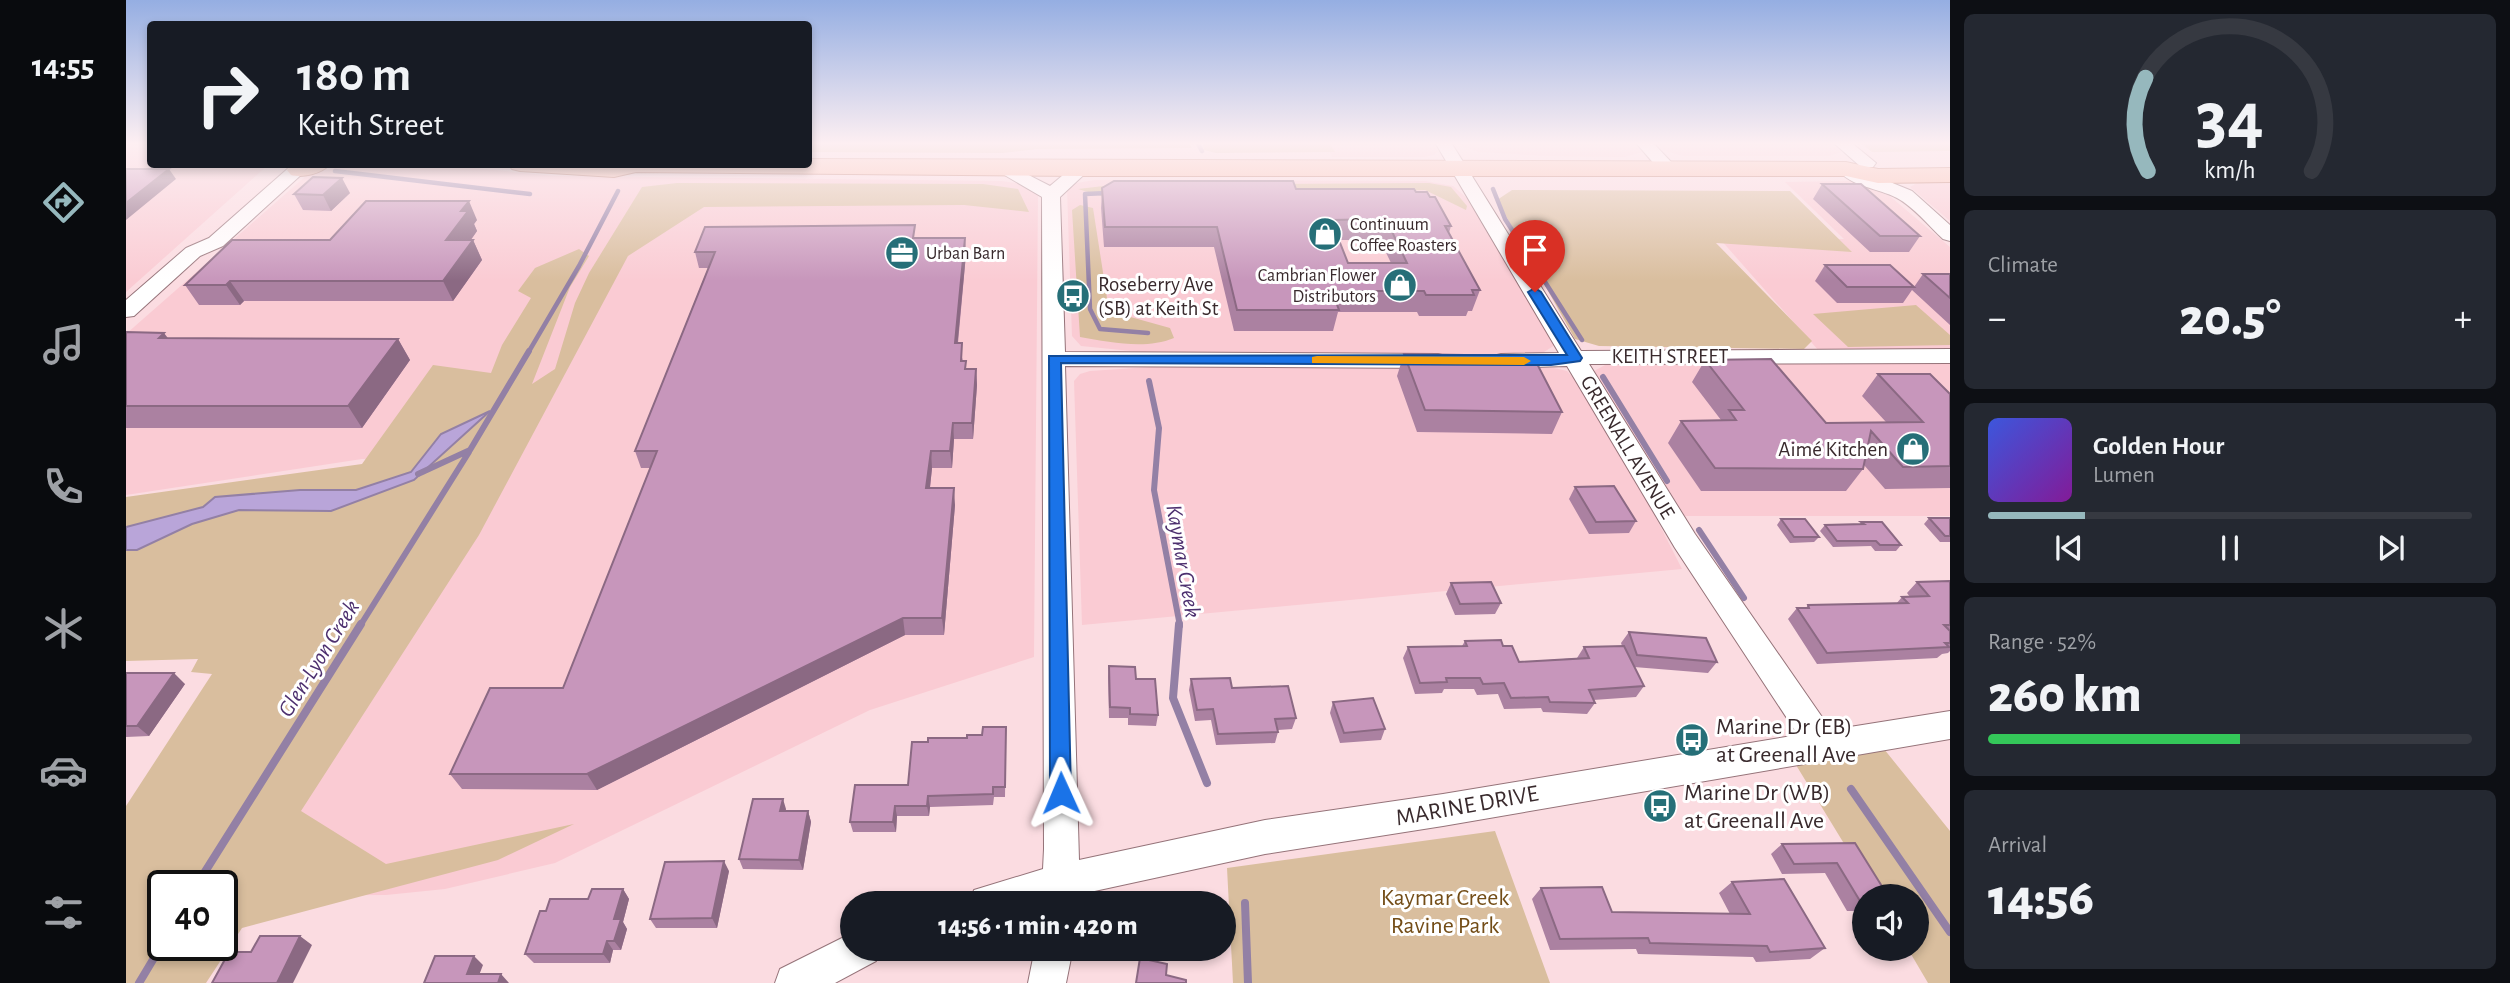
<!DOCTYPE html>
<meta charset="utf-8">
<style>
body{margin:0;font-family:"Alegreya Sans",sans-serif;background:#242831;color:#f1f3f6;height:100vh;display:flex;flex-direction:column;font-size:26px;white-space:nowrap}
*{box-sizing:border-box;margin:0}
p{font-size:23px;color:#9ea1a6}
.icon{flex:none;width:38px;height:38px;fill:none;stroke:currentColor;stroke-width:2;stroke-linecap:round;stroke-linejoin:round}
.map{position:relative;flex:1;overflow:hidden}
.sheet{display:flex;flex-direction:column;gap:14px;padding:14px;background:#0d0f14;width:560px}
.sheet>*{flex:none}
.banner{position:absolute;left:21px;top:21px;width:665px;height:147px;border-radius:7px;box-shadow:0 4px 10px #0003;background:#171b24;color:#f1f3f6;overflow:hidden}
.controls{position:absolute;left:1726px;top:884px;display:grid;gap:14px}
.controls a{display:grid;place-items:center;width:77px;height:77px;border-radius:50%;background:#171b24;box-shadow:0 4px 10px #0003;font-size:35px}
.speed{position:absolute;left:21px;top:870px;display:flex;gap:14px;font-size:35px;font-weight:700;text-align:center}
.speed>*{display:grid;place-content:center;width:91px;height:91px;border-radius:50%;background:#171b24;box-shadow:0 4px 10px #0003;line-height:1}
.speed .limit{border:4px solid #111;border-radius:10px;background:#fff;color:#111}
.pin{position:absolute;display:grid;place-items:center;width:60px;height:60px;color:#fff;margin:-72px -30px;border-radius:50% 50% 50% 0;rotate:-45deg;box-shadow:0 0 7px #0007}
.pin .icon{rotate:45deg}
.me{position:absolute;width:77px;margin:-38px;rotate:359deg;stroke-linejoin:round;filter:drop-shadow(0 0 5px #0008)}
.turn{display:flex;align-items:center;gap:24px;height:147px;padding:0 35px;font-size:32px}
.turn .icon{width:91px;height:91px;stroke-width:2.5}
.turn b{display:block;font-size:49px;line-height:60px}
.big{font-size:52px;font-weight:800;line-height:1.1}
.sheet .card{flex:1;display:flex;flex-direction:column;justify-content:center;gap:10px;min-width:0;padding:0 24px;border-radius:10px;background:#242831}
.sheet .dial{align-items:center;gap:0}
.dial svg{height:182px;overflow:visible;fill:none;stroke:#363941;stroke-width:7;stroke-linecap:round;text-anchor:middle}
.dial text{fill:#f1f3f6;stroke:none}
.song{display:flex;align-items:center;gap:21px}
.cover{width:84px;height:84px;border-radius:10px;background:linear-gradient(135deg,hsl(230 70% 55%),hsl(290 70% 35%))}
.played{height:7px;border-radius:4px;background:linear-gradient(90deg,#96b8bd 20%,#363941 20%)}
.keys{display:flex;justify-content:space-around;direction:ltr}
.heat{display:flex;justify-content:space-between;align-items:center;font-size:38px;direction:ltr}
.charge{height:10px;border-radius:5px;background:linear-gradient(90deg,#34c759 52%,#363941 0)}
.trip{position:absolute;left:714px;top:891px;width:396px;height:70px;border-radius:35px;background:#171b24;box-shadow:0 4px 10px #0003;font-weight:800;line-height:70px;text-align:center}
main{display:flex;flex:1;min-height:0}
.tabs{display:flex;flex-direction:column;width:126px;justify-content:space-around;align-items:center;background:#090b0e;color:#9ea1a6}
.tabs .icon{width:49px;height:49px}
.tabs .on{color:#96b8bd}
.tabs b{font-size:32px;color:#f1f3f6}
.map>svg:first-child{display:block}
</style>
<main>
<nav class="tabs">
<b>14:55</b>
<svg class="icon on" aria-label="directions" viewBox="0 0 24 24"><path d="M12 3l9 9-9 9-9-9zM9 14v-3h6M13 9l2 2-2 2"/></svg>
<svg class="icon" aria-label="music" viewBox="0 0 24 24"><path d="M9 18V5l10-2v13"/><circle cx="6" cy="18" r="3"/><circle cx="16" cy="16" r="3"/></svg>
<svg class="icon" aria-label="phone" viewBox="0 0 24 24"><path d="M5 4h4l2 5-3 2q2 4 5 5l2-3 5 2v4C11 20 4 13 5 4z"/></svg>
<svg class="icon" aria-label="climate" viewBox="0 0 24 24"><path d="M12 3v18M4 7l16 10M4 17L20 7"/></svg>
<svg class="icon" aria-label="car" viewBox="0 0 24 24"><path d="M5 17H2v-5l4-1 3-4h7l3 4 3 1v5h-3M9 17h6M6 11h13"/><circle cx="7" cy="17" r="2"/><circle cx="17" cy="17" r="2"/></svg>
<svg class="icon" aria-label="filters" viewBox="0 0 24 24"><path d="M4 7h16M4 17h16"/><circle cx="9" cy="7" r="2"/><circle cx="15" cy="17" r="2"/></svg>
</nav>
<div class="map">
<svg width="1824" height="983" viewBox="0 0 1824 983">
<rect width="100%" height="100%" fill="#fbdce1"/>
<path fill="#facbd3" d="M0 144H24V164L142 165 0 292Z
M1200 144H1310L1312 151 1308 155 1298 157H1206Z
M1331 144H1510L1517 152 1498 157 1419 156 1353 152Z
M1529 144H1707L1715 152 1704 156H1557L1536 150Z
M306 164 429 176 875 181 898 184 912 194 908 657 744 710 429 863 319 889 260 895 96 896V886L337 462 236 459 0 495V334L181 175 221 165Z
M969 180 1299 181 1327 186 1348 204 1429 345 1418 352 1393 355 1035 354 955 346 946 336 941 189 950 183Z
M1724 181 1753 187 1824 247V351H1693L1594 239H1718L1659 182Z
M1824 181V221L1784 187 1793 182Z
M1824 362V516H1559L1468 371 1481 364Z
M1024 367 1428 368 1441 371 1450 380 1526 510 1556 569 956 625 948 381 954 374 964 371Z"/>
<path fill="#d9be9e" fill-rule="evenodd" d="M683 144H1064L1066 148 911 149 877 153 683 152Z
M1077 144H1204L1209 152 1090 153 1078 150Z
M1736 144H1824V151L1746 152Z
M551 183 857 184 892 189 903 212 838 205 578 207 502 256 353 535 175 811 260 864 448 824 372 860 116 928 80 983H0V806L86 674 65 672 72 659 0 661V550L11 549 66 524 113 510H205L288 480 361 413 315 434 285 472 230 490H174L89 497 77 507 0 527V497L236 464 307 365 365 373 376 345 405 298 392 291 409 268 453 249 463 256 444 287 406 384 429 369 449 303 463 273 516 187ZM37 886H96V945H37Z
M1303 183 1325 187 1341 206 1340 210 1299 190 1160 192 985 199 952 189 986 185Z
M1386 190 1664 191 1726 252 1590 243 1686 341 1678 349 1473 346 1449 339 1371 200Z
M954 205 967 208 983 311 1044 328 1048 338C1019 350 984 342 954 337L946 210Z
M1790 305 1824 335V345L1722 347 1687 314Z
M1758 749 1824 831V983H1802L1782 949 1790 948V896H1750L1670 765Z
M1369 831 1424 983H1107L1101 868Z"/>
<path fill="#b9a5d9" stroke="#9380a5" stroke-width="2" d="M364 411 288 480 205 511 113 510 66 524 11 550H0V527L77 507 89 497 174 490H230L285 472 315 434Z"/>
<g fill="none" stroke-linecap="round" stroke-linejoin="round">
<path stroke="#9380a5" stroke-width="4.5" d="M1072 144 1076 151
M209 171 404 194
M1367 189 1379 219 1456 340
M981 193 959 194 964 309 974 329 1022 333
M402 353 453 266 492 191"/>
<path stroke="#9380a5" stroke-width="6" d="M1477 377 1541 481
M1023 381 1033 428 1028 490 1054 626
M292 474 344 450 403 351
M1573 530 1618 598
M234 626 343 452"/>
<path stroke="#9380a5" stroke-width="8" d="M1053 624 1047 698 1081 783
M1725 789 1824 932
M70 886 235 624
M1119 903 1122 983
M13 983 37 943"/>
<g stroke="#957379" stroke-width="2">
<path id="minor" d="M1310 144H1326L1455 351 1824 349V363L1463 364 1569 534 1705 730 1824 711V739L1317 826 1139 854 964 892 952 896 951 903H843L848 890 917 869 918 849 916 197 875 173 872 169 881 164 924 186 949 165H961L964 169 934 197 939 352 1312 354 1320 356 1323 361 1320 366 1312 368 939 366 953 860 1139 820 1317 794 1672 735 1549 548 1441 366 1375 368 1367 366 1364 361 1367 356 1375 354 1433 353Z
M1511 144H1528L1548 165 1551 169 1548 173H1536Z
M1709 144H1727L1750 163 1747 167H1735Z
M167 164H187L97 246 74 256 8 316 0 317V300L60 248 83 238Z
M1720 164 1786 191 1824 225V241L1817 239C1803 226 1788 207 1771 198 1752 188 1725 187 1711 169Z
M726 933V948H756L750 961 709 983H649L654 969Z
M909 948H947L940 983H902Z"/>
</g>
<g stroke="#b46d58" stroke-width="2">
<path id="major" d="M682 159 1720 162 1752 169 1824 168V182L1752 183 1720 176H955L510 172 488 177 394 171 386 169 382 164H682Z
M204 164C196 174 176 178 165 175L161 170 166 164Z"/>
</g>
<use href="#minor" fill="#fff" fill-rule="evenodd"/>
<use href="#major" fill="#fabda9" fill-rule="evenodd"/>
</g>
<path fill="#ab81a1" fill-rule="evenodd" d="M1696 184 1794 236 1783 252H1744L1687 199Z
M976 188 1170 189 1290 192 1304 197 1325 226 1323 233 1354 290 1346 311H1342L1340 316H1293L1291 312H1212L1207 331H1108L1088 247H978L975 208ZM1213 240H1254L1265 263H1222Z
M224 193 205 211 177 210 168 194Z
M351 220 348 224 351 231 345 240H347L356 260 327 301H118L114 305H73L59 285 204 240Z
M791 238 840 254 832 343 837 361H840V369H850L851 385 847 439H828L826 468H806L804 488 829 505 818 635H779L471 790 336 789 324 774 437 688 524 468H515L509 451 582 268H573L569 252Z
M1699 265 1788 287 1797 274H1824V325L1786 290 1777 303H1711L1689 281Z
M0 332 42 338 272 339 284 360 236 428H0Z
M1278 354 1436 412 1426 434 1291 432 1271 376Z
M1579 360 1700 423 1760 422 1736 396 1752 374 1824 394V488L1759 489 1738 465 1737 469 1720 491H1575L1542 443 1555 421 1595 420 1566 382Z
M1449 487 1510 521 1503 533 1463 534 1443 499Z
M1803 518H1824V542H1814L1798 524Z
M1655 519 1693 537 1688 542 1664 543 1651 525Z
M1735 522 1775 545 1770 551H1749L1745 546 1707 547 1694 531 1699 525H1733Z
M1824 581V651L1822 653 1816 654 1811 658 1691 664 1662 619 1671 608H1680L1682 605 1770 604 1776 597H1784L1781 593 1791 582Z
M1325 583 1375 603 1369 614 1329 615 1320 594Z
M1503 632 1591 662 1582 673 1508 667 1518 686 1510 697 1467 700 1469 703 1461 714 1417 712 1415 708 1378 709 1372 694 1351 695 1348 689H1318L1316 693 1289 694 1277 658 1282 647 1336 646 1339 641 1377 646 1393 662 1451 658 1458 647 1496 646 1495 643Z
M983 666 1010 679 1032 715 1030 726 1002 725V718H983L982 677Z
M0 673 59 684 23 736 0 737Z
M1065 679 1106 688 1170 718 1166 729 1152 730V732L1149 743 1090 745 1085 720 1069 721 1063 690Z
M1207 702 1259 729 1255 740 1214 743 1204 713Z
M880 727 879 797H868L867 805 804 807 803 816H771L770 832H727L724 822 782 785 802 742 856 735Z
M660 809V811H682L685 822 677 870 617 869 613 859Z
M1729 843 1738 896V911H1721L1699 873 1656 874 1645 854 1656 844Z
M603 871 591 928H530L524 919Z
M1606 882 1699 948 1684 959 1630 962 1627 957 1512 954 1510 949 1424 950 1406 899 1415 888 1486 912 1604 914 1593 893Z
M497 889 503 899 497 922 501 929 495 950H487L484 963H408L399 954 462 899Z"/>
<path fill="#8b6983" d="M43 169 50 179 0 220V203Z
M216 178 224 193 205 211 197 195Z
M343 201 351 220 348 224 351 231 330 260 320 240 335 211Z
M839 238 840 254 830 359 829 343Z
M347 240 356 260 327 301 317 281Z
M104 281 118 301 114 305 100 285Z
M38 333 54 354 33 338Z
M272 339 284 360 236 428 222 406Z
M850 369 851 385 847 439 846 423Z
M827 423 828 439 826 468 824 451Z
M805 451 806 468 802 505 800 488Z
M828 488 829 505 818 635 816 618Z
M777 618 779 635 471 790 461 774Z
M48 673 59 684 23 736 11 726Z
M802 796 804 807 803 816 801 806Z
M657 799 660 809 658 821 654 811Z
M769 806 771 816 770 832 767 822Z
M682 811 685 822 677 870 673 860Z
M598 861 603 871 591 928 586 918Z
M497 889 503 899 497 922 501 929 495 950 488 941V919Z
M174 936 186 945 167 983H151Z
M481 941 487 950 484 963 477 954Z
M348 956 357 965 350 983 341 974Z
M375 974 383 983H372Z"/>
<path fill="#c796bb" stroke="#8b6983" stroke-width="2" fill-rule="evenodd" d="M0 169H43L0 203Z
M187 177 216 178 197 195 168 194Z
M988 181H1167L1170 189H1288L1290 192H1301L1304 197H1309L1325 226H1319L1354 290H1346L1348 295H1300L1298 291H1206L1213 310H1111L1091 227H979L976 188ZM1260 219 1281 263H1222L1205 220Z
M1696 184H1735L1794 236H1754Z
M240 201H343L335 211H342L320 240H347L317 281H104L100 285H59L106 240H204Z
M789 225 787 238H839L829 343H836L835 361H840L839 369H850L846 423H827L824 451H805L800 488H828L816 618H777L461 774H324L364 688H437L531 451H509L589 252H569L579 227Z
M1699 265H1764L1788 287H1721Z
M1797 274H1824V298Z
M0 332 38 333 33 338 272 339 222 406H0Z
M1278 354 1407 356 1436 412 1299 410Z
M1645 359 1700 423 1797 422 1752 374H1804L1824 394V466L1777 467 1745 431 1737 469 1589 468 1555 421 1610 420 1603 410H1618L1579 360Z
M1488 486 1510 521 1470 522 1449 487Z
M1803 518H1824V536H1819Z
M1655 519H1679L1693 537H1668Z
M1735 522H1756L1775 545H1754L1750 541H1711L1699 525 1738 524Z
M1824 581V625H1818L1824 631V643H1819L1823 647 1701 653 1671 608H1683L1682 605 1782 603 1776 597 1803 596 1791 582Z
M1365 582 1375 603 1334 604 1325 583Z
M1503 632 1580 638 1591 662 1511 655Z
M1375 640 1377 646H1386L1393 662 1463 658 1458 647 1498 646 1518 686 1463 690 1469 703 1424 702 1422 697 1385 698 1378 683 1357 684 1354 678H1320L1321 682 1294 683 1282 647 1341 646 1339 641Z
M983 666 1009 667 1010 679H1029L1032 715 1004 714V708L984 707Z
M0 673H48L11 726H0Z
M1104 678 1106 688 1162 686 1170 718 1149 719 1152 732 1092 734 1087 709 1071 710 1065 679Z
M1247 698 1259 729 1218 733 1207 702Z
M857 727H880L879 787H867V794L802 796 801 806H769L767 822H724L729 785H782L786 742H802V738H841V735H856Z
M627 799H657L654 811H682L673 860 613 859Z
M1729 843 1762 896H1738V901H1734L1711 863 1668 864 1656 844Z
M598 861 586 918 524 919 539 862Z
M1658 879 1699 948 1644 952 1641 946 1524 943 1522 938 1434 939 1415 888 1476 887 1486 912 1624 914 1606 882Z
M466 889H497L488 919H495L488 941H481L477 954H399L414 911H420L424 899H462Z
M134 936H174L151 983H86L103 952H125Z
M309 956H348L341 974H375L372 983H298Z
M1014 958 1041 964 1040 975 1060 980V983H1010Z"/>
<linearGradient id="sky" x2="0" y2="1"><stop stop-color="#95aee2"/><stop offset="0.51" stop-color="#fdeff2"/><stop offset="1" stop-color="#fdeff2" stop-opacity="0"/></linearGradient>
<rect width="1824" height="281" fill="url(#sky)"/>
<path fill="#1a73e8" stroke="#114b97" stroke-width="2" d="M1409 288 1415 292 1456 358 1454 361 1425 365 935 363 945 793 942 800 935 803 927 800 924 793 923 356 1441 355 1402 292Z"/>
<path fill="#f59e0b" d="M1191 356 1398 357 1405 361 1398 365 1186 363V357Z"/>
<defs>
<g id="shop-disc" transform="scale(1.75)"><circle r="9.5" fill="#266f78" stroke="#fff"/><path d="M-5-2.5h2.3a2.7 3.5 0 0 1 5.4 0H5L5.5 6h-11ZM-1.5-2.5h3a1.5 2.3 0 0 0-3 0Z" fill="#fff"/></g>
<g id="office-disc" transform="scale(1.75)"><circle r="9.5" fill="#266f78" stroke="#fff"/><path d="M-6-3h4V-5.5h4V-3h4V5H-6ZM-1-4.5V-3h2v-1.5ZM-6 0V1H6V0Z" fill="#fff"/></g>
<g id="bus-disc" transform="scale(1.75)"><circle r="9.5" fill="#266f78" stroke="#fff"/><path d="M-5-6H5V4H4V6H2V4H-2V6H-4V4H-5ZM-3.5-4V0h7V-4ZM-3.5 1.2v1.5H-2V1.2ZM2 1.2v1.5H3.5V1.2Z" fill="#fff"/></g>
</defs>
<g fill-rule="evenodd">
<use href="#shop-disc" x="1199" y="234"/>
<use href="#office-disc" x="776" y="253"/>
<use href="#shop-disc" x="1274" y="285"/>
<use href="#bus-disc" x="947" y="296"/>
<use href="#shop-disc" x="1787" y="449"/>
<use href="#bus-disc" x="1566" y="740"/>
<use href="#bus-disc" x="1534" y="806"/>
</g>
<g text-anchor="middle" stroke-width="6" stroke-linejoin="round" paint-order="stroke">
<g font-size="18" fill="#392a2d" stroke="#fff" text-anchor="start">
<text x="1224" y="230">Continuum<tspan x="1224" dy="21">Coffee Roasters</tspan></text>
<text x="800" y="259">Urban Barn</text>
<text x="1250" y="281" text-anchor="end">Cambrian Flower<tspan x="1250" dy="21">Distributors</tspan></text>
</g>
<g font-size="21" fill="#392a2d" stroke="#fff" text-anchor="start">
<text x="972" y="291">Roseberry Ave<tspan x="972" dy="24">(SB) at Keith St</tspan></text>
<text x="1762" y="456" text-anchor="end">Aimé Kitchen</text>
</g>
<g font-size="21" fill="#392a2d" stroke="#fff">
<text x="1544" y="363">KEITH STREET</text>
<text transform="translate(1502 447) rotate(59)" y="7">GREENALL AVENUE</text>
</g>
<g font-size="23" font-style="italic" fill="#4d306f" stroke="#fff">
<text transform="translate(1058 561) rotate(80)" y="8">Kaymar Creek</text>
<text transform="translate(192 658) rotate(-58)" y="8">Glen-Lyon Creek</text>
</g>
<g font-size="24" fill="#392a2d" stroke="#fff" text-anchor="start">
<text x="1590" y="734">Marine Dr (EB)<tspan x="1590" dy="28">at Greenall Ave</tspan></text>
<text x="1558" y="800">Marine Dr (WB)<tspan x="1558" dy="28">at Greenall Ave</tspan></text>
</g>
<g font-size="24" fill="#392a2d" stroke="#fff">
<text transform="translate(1341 805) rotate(-10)" y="8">MARINE DRIVE</text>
</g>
<g font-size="24" fill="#734d17" stroke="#fff">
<text x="1319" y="905">Kaymar Creek<tspan x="1319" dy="28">Ravine Park</tspan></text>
</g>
</g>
</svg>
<div class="controls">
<a><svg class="icon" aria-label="sound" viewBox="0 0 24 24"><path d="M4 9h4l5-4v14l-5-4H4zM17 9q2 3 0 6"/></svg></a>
</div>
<div class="speed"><div class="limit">40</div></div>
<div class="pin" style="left:1409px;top:292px;background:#d93025"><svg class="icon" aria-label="arrive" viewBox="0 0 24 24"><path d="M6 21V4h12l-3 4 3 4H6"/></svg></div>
<svg class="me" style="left:935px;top:793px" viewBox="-20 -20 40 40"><path d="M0-17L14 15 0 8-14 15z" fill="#1a73e8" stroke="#fff" stroke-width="4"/></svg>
<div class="trip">14:56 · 1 min · 420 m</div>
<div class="banner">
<div class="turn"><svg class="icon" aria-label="right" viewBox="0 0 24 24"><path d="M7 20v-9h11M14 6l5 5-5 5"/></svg><div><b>180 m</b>Keith Street</div></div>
</div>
</div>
<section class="sheet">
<div class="card dial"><svg viewBox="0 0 100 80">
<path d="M14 69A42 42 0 1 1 86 69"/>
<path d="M14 69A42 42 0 0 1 13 28" stroke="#96b8bd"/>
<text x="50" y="56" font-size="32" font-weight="700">34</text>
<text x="50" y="72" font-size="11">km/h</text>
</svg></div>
<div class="card"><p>Climate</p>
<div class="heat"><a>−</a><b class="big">20.5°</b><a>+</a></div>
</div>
<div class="card">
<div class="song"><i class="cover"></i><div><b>Golden Hour</b><p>Lumen</p></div></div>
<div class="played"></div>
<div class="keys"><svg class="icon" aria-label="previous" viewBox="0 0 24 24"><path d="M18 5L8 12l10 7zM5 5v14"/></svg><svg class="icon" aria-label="pause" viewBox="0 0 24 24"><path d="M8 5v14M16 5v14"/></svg><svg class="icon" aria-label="next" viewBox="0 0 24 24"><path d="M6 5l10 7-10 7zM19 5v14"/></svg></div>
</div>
<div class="card"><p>Range · 52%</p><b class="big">260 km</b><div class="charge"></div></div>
<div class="card"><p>Arrival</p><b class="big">14:56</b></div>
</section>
</main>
